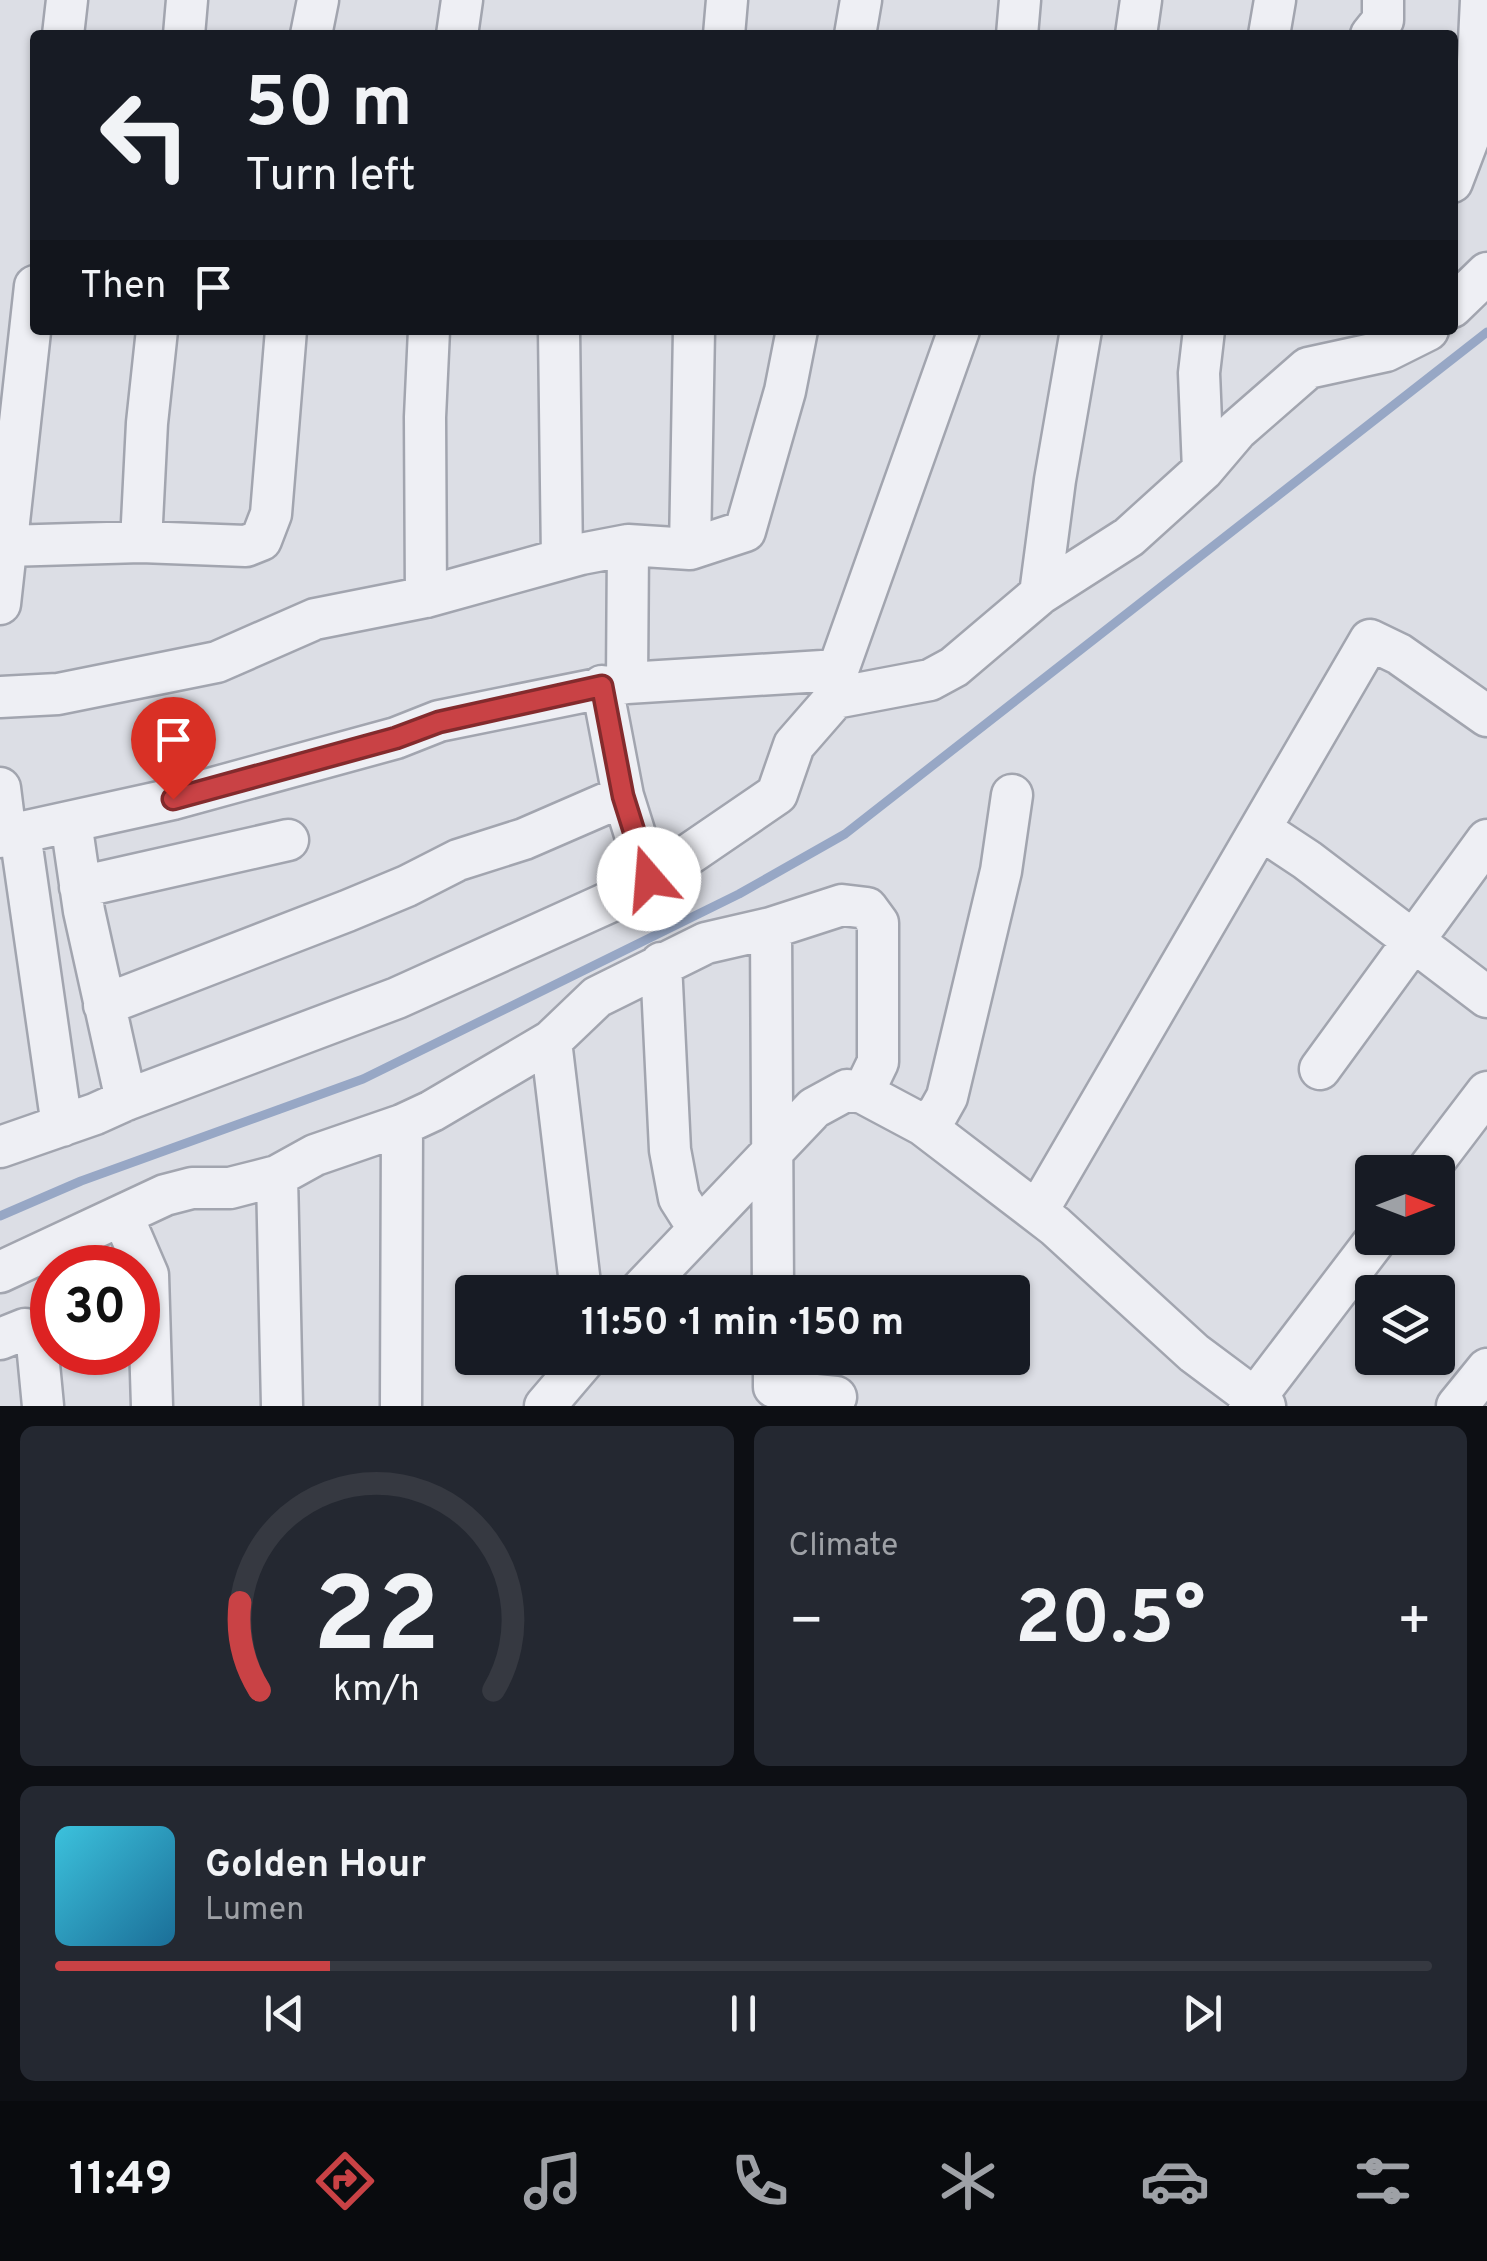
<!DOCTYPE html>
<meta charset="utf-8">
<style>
body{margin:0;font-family:Overpass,sans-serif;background:#242831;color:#f1f3f6;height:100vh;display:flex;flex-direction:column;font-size:38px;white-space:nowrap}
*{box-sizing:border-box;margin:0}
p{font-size:32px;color:#9ea1a6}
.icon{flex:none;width:55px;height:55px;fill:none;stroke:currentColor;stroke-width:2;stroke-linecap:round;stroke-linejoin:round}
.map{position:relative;height:1406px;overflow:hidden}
.sheet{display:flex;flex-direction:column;gap:20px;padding:20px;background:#0d0f14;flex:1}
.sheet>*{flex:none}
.banner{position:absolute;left:30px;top:30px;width:1428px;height:305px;border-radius:10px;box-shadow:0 2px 8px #0004;background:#171b24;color:#f1f3f6;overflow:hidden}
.needle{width:65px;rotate:90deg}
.tools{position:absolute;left:1355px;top:1155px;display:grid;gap:20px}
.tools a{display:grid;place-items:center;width:100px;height:100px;border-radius:10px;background:#171b24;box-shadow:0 2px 8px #0004;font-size:50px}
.speed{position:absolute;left:30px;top:1245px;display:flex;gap:20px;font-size:50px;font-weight:700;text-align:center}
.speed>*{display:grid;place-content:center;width:130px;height:130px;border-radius:50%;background:#171b24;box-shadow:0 2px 8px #0004;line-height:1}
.speed .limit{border:15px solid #d22;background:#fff;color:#111}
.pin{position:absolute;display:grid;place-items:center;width:85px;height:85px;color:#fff;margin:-102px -42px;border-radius:50% 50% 50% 0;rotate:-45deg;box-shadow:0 0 10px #0007}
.pin .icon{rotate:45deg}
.me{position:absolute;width:110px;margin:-55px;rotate:342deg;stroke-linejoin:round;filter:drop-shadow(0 0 8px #0008)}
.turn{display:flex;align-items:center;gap:35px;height:210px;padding:0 50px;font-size:45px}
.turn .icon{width:130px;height:130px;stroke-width:2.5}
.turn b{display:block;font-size:70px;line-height:85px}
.then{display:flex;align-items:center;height:95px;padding:0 50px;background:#0003;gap:20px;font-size:38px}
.big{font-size:75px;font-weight:700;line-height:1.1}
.sheet .tile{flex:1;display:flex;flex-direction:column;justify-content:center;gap:15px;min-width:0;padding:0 35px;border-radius:15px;background:#242831}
.sheet .dial{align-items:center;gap:0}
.dial svg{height:260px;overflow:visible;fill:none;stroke:#363941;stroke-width:7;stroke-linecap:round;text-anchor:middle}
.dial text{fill:#f1f3f6;stroke:none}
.song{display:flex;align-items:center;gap:30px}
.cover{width:120px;height:120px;border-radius:15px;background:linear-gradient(135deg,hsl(190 70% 55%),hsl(200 70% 35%))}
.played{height:10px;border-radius:5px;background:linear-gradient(90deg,#c94245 20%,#363941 20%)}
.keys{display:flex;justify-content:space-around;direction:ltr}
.heat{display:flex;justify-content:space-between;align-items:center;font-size:55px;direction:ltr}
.sheet .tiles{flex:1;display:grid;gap:20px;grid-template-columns:1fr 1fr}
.tile:last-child{grid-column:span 2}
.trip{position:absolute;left:455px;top:1275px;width:575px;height:100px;border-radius:10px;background:#171b24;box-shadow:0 2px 8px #0004;font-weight:700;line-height:100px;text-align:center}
.menu{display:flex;height:160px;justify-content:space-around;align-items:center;background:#090b0e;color:#9ea1a6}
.menu .icon{width:70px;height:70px}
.menu .active{color:#c94245}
.menu b{font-size:45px;color:#f1f3f6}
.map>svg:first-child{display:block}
</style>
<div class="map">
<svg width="1487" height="1406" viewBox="0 0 1487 1406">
<rect width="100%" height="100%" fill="#dcdee5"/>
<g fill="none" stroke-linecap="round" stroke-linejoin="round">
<path stroke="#97a7c5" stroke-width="9" d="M0 1216 81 1181 363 1079 739 894 845 834 1487 332"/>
<g stroke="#a2a5af" stroke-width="45">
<path id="minor" d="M63 35 67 0
M184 35 187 0
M311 35 318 0
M457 35 462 0
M724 35 727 0
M855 35 861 0
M1017 35 1020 0
M1136 35 1141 0
M1269 35 1275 0
M1371 35 1383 20V0
M1452 182 1468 140 1476 103 1481 0
M1452 307 1487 273
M559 330 562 559
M1203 470 1199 373 1204 330
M141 542 147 423 157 330
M6 546 141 542 246 546 261 540 271 514 286 330
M690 549 694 330
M1040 594 1055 480 1081 330
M426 597 425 417 429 330
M0 604 35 286
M627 683 838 670
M602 686 623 796
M0 697 58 694 217 662 315 619 426 597 581 554 628 545
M835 698 838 670 959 330
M0 788 6 836
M71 822 84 911 126 1100
M1260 829 1307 860 1487 997
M20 833 62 1126
M0 837 173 799 396 738 439 721 627 683 628 545 690 549 745 531 785 391 797 330
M80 887 288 840
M771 928 773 1292
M661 963 670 1150 679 1198 698 1228
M104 1005 347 911 407 886 458 860 524 839 623 796 649 879
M551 1041 581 1292
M1320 1069 1487 840
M923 1125 938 1113 947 1097 1001 871 1012 795
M0 1147 95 1114 126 1100 397 998 614 900 666 870 777 794 794 745 835 698 930 680 954 667 1040 594 1129 537 1203 470 1237 430 1308 368 1386 351 1428 330
M1426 1172 1487 1092
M277 1176 282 1406
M1037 1212 1370 640 1399 654 1487 716
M123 1217 148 1275 152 1406
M0 1272 165 1195 192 1188H230L277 1176 315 1155 402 1125 432 1111 551 1041 597 997 706 943 771 928 842 905 867 908 878 923V1062L863 1093
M639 1292 814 1108 847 1090 863 1093 923 1125 1055 1226 1194 1353 1265 1406
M0 1339 25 1329 36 1333 43 1406
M774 1358V1387L795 1393 836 1397
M401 1406 402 1125
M545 1406 586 1358
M1249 1406 1377 1238
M1457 1406 1487 1369"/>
</g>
<use href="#minor" stroke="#eeeff4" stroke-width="40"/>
</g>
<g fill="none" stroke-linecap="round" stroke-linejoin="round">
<g stroke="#832b2d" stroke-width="25">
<path id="route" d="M173 799 396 738 439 722 602 686 623 796 649 879"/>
</g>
<use href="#route" stroke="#c94245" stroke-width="18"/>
</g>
</svg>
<div class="tools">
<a><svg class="needle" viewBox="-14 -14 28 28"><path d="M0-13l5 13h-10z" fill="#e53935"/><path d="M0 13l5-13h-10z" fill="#9ea1a6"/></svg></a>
<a><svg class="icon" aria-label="layers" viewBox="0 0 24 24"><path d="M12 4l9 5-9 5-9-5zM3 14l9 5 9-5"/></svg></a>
</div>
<div class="speed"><div class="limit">30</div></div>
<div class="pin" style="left:173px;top:799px;background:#d93025"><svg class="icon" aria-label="arrive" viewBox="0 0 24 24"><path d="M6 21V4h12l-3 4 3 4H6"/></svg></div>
<svg class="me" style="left:649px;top:879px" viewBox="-20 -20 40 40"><circle r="19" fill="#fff"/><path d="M0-13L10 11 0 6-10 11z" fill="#c94245"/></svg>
<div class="trip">11:50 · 1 min · 150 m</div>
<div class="banner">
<div class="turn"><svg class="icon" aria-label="left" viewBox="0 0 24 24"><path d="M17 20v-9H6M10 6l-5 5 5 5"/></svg><div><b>50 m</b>Turn left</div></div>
<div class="then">Then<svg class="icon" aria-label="arrive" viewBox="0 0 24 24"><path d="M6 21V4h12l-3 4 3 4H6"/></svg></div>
</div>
</div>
<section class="sheet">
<div class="tiles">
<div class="tile dial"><svg viewBox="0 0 100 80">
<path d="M14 69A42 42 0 1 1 86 69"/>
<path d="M14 69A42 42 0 0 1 8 42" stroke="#c94245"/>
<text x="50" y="56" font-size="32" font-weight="700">22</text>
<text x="50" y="72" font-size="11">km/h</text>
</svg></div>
<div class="tile"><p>Climate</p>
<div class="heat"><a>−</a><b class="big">20.5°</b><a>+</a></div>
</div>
<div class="tile">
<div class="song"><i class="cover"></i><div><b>Golden Hour</b><p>Lumen</p></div></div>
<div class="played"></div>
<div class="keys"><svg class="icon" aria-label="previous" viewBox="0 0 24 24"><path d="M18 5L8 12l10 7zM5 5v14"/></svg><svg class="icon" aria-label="pause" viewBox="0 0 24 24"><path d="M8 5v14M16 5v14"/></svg><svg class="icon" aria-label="next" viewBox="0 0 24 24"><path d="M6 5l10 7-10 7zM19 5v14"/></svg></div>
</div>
</div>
</section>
<nav class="menu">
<b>11:49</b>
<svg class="icon active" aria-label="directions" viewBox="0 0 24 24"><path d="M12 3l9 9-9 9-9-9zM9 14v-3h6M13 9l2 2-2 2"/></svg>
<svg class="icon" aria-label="music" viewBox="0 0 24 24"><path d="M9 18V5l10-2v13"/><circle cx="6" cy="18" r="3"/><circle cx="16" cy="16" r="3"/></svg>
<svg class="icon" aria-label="phone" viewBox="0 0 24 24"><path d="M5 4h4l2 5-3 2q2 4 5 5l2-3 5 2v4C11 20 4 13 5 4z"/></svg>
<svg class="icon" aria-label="climate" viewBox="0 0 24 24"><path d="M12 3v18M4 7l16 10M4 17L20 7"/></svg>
<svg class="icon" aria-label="car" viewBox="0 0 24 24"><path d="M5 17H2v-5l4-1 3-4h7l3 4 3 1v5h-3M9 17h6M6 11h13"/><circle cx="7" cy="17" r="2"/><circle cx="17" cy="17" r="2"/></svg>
<svg class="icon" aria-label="filters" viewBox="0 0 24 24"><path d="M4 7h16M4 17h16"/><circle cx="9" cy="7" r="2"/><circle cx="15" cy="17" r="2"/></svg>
</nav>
